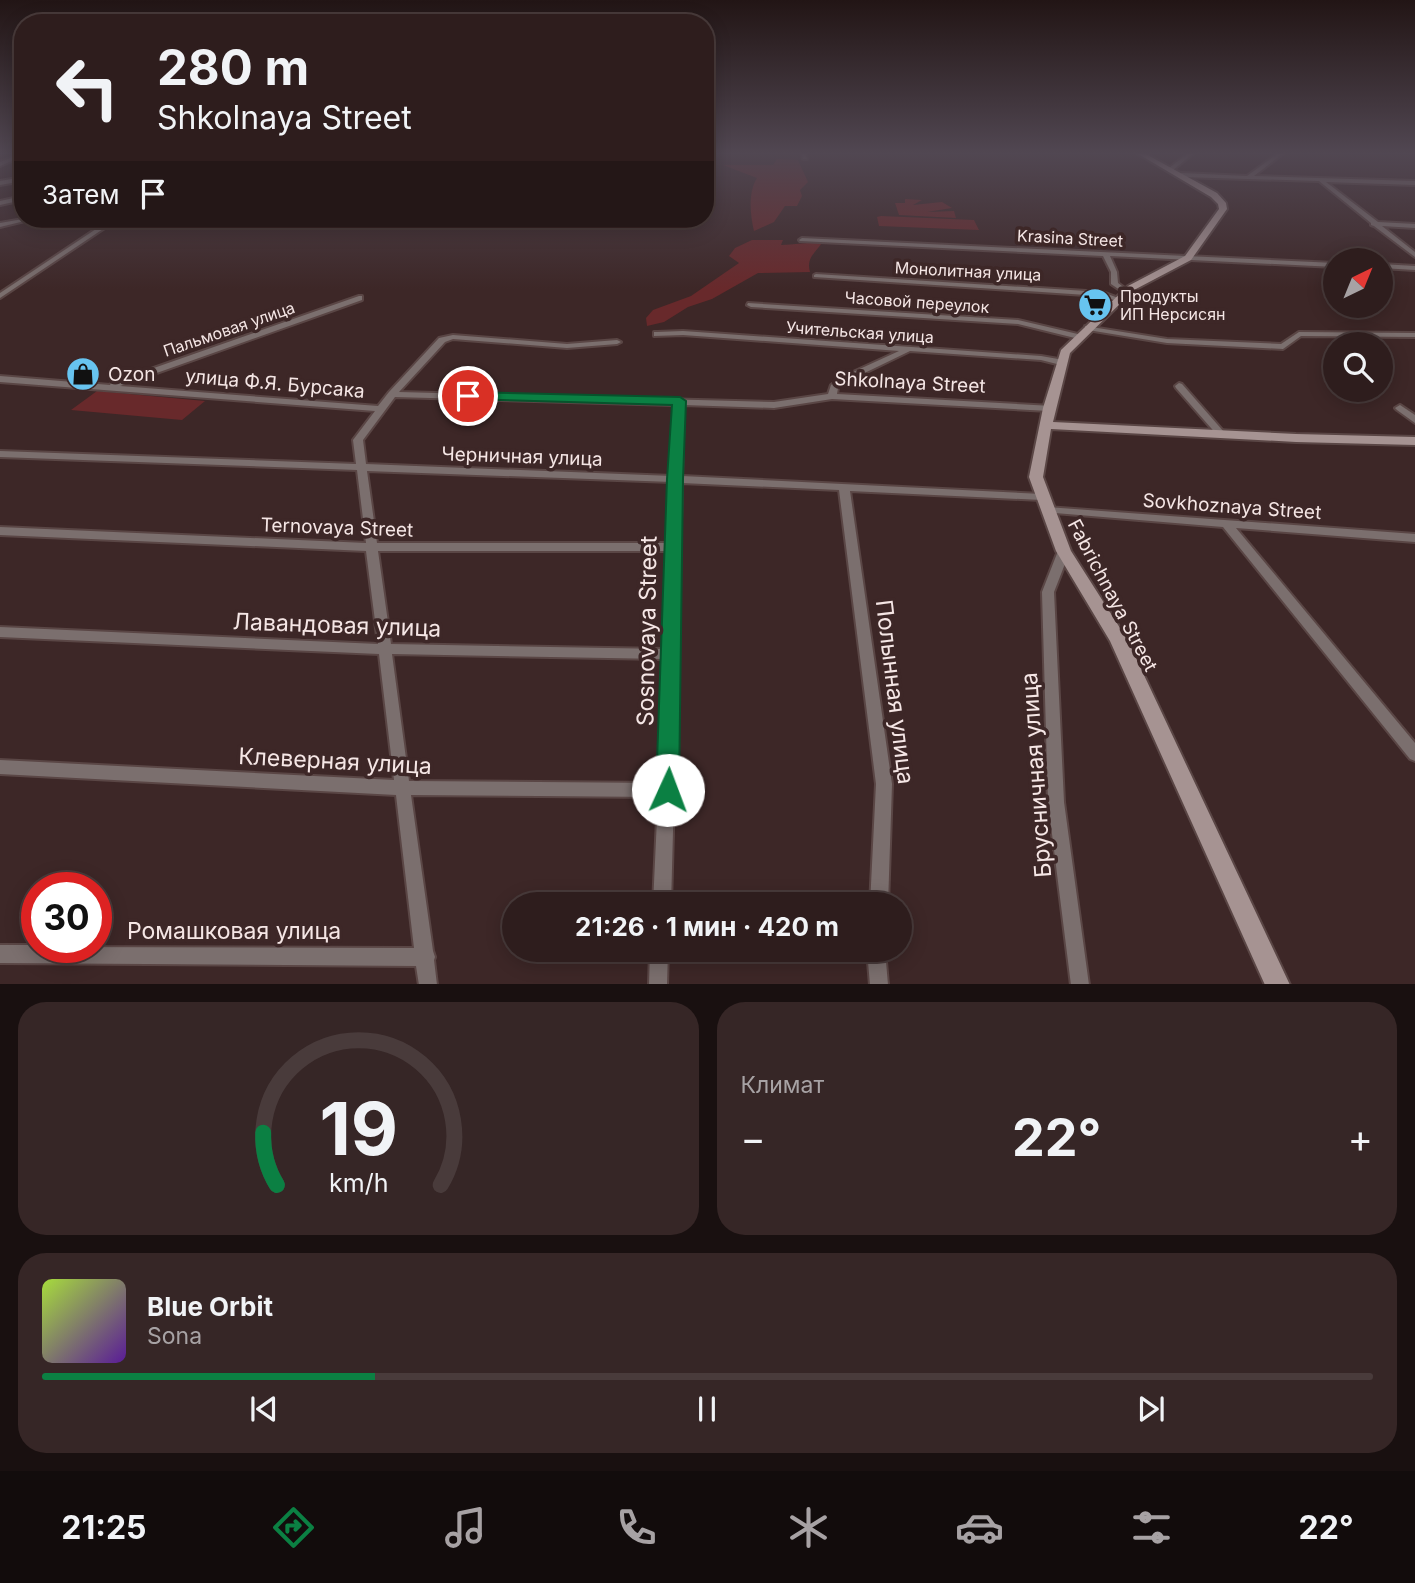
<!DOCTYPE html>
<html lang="ru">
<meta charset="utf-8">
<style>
body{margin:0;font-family:Inter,sans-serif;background:#362626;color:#f1f3f6;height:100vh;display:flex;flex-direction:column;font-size:26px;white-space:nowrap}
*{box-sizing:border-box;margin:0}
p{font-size:23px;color:#a7a2a4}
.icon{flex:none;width:38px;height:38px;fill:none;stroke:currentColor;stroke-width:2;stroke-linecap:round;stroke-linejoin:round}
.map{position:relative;height:984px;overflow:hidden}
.panel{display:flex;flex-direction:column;gap:18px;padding:18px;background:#191010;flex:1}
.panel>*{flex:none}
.top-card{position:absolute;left:14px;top:14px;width:700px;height:214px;border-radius:28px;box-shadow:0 4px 18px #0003,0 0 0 2px #493b3b;background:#2e1d1d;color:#f1f3f6;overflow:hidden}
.needle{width:46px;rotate:43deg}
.tools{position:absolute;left:1323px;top:248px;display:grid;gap:14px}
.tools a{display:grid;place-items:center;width:70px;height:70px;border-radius:50%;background:#2e1d1d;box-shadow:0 4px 18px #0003,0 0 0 2px #493b3b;font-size:35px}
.speed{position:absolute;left:21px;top:872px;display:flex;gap:14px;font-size:35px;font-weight:700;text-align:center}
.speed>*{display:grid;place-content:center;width:91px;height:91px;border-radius:50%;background:#2e1d1d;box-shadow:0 4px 18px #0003,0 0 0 2px #493b3b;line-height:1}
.speed .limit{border:10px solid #d22;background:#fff;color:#111}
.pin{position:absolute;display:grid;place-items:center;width:60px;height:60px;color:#fff;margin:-30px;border:4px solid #fff;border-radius:50%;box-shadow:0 2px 7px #0007}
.me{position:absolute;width:77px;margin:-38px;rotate:2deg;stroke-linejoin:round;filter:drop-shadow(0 0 5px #0008)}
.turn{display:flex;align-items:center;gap:24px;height:147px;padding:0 28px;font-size:32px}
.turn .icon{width:91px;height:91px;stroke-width:2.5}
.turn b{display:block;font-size:49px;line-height:60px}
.then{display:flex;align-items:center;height:66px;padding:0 28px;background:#0003;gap:14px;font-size:26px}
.big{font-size:52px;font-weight:700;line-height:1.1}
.panel .card{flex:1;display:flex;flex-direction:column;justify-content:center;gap:10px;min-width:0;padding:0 24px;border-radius:28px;background:#362626}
.panel .dial{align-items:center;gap:0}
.dial svg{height:182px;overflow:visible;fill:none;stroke:#493b3b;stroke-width:7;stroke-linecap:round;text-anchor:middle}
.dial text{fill:#f1f3f6;stroke:none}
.song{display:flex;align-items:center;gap:21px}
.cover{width:84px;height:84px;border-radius:10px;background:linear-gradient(135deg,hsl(80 70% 55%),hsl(270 70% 35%))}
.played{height:7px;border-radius:4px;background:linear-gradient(90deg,#0b8043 25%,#493b3b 25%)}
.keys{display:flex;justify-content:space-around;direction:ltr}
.heat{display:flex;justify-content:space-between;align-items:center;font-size:38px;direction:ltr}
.panel .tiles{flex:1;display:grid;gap:18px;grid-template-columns:1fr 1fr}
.card:last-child{grid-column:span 2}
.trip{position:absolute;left:502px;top:892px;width:410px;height:70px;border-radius:35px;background:#2e1d1d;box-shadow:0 4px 18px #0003,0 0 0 2px #493b3b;font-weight:700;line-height:70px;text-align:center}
.dock{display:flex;height:112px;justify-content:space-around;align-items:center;background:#120c0c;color:#a7a2a4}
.dock .icon{width:49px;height:49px}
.dock .on{color:#0b8043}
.dock b{font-size:32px;color:#f1f3f6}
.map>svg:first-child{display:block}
</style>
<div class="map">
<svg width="1415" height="985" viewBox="0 0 1415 985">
<rect width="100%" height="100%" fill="#3d2727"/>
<path fill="#68292b" d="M777 159 798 160 808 182 800 190 802 196 797 206H785L774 222 754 231C750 215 748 192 757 178L723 165H773Z
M905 199 922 200 913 205 951 201 942 202 952 208 927 212 954 211 956 218 899 215 895 203H905Z
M881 216 974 220 979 230 879 226 877 217Z
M752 240H783L781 245C795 245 808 242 822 243 815 253 806 258 810 272L758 273 712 299 688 307 664 322 647 326 646 318 653 310 691 296 739 263 729 256 735 248Z
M97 391 205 401 182 420 71 410Z"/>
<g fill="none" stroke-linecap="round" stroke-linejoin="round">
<g stroke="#5a4645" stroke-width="4">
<path id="street" d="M801 152H805L807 159H803Z
M1190 152H1195L1173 170H1169V168Z
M1280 152H1285L1254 176 1415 181V185L1326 182 1378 222 1415 224V228L1382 226 1415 252V257L1374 226 1371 225V223L1319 181 1182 177 1179 175 1182 173 1247 176Z
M23 153V156L0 166V162Z
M23 177V181L0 185V181Z
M23 196V200L0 205V201Z
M23 219H33L0 227V223Z
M111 219H118L0 298V293Z
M802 238 1335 263V267L1110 256 1117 272 1118 283 1130 292 1126 294 1111 284V272L1103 256 800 241 799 240Z
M1381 264 1415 266V270L1381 268Z
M816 274 1102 292 1121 299 1117 301 1101 296 814 277V275Z
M359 296H362V300L120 386 378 406 389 392 439 338 453 335 567 344 617 340 621 342 617 344 567 348 453 339 445 342 399 392 774 402 828 394 831 385 840 378 899 351 683 335 654 336V332H657L683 331 1041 356 1064 360 1065 362 1061 365 1041 360 910 351 846 382 838 388 837 394 1052 406 1054 408 1049 411 832 399 774 408 684 405 682 476 1042 494 1047 497 1042 500 850 491 892 784 888 905H870L876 784 839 490 682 483 674 786 676 790 674 794 671 905H653L658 797 411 795 433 951 435 957 434 960 437 985H419L416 966 0 963V945H37V947L414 948 396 795 0 774V760L394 780 379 654 0 637V627L378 644 366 551 0 535V527L366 543 357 470 0 457V451L356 464 353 440 375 411 0 382V376L110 385 111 383ZM395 397 675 405 672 476 366 464 363 440ZM367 471 672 482 669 543H377ZM378 551H669L665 649 391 644ZM392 654 664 659 659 783 409 781Z
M748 303 1018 320 1082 335 1083 337 1079 339 1018 324 751 307 747 305Z
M1085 326 1167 339 1281 344 1299 332 1415 333V337L1301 336 1283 349 1167 343 1088 330H1085Z
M1179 383 1182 384 1224 432 1226 434 1224 436H1218L1176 388 1175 386Z
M1400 405 1415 415V423L1397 410 1395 408Z
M1047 507 1415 534V542L1236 528 1415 743V761L1410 759 1223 527 1043 512 1042 510 1043 508Z
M1064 547 1068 548 1070 551 1054 592 1064 802 1089 985H1071L1048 802 1042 592 1058 551 1060 548Z
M650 950H668L667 985H649Z
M867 950H885L888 985H870Z"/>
</g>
<g stroke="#5a4645" stroke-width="4">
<path id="secondary" d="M1135 152H1142L1217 193 1226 203 1227 209 1191 260 1134 290 1070 353 1053 422 1296 434 1415 437V445L1296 442 1051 429 1043 477 1071 551 1127 639 1290 985H1265L1110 641 1056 551 1029 477 1043 408 1061 350 1128 286 1185 256 1219 209 1218 204 1211 197Z"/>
</g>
<use href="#street" fill="#7b6f6e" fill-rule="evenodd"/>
<use href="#secondary" fill="#a69392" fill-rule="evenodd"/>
</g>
<linearGradient id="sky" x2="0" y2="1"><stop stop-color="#221515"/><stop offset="0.53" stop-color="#514752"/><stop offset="1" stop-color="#514752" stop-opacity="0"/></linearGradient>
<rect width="1415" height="289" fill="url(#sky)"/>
<path fill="#0b8043" stroke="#07532c" stroke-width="2" d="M468 392 680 397 686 401 683 479 679 790 676 798 668 801 659 798 656 790 667 479 672 405 463 399 461 396Z"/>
<defs>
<g id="supermarket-disc" transform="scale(1.75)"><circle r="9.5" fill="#67c4f0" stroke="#3d2727"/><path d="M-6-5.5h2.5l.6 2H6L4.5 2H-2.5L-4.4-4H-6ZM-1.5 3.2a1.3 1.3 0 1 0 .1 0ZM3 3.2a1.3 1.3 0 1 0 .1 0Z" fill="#111"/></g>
<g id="shop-disc" transform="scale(1.75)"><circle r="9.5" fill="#67c4f0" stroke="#3d2727"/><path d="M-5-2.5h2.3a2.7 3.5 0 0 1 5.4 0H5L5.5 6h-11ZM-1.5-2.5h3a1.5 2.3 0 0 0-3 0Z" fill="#111"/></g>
</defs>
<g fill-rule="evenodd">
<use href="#supermarket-disc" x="1095" y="305"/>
<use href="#shop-disc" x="83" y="374"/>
</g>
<g text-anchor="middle" stroke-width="7" stroke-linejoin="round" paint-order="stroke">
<g font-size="16" fill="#f5e6e5" stroke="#3d2727">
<text transform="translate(1070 238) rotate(3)" y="6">Krasina Street</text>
<text transform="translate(968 271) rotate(3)" y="6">Монолитная улица</text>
<text transform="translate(917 302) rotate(4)" y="6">Часовой переулок</text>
<text transform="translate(229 329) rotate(-19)" y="6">Пальмовая улица</text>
<text transform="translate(860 332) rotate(4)" y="6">Учительская улица</text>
</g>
<g font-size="16" fill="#f5e6e5" stroke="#3d2727" text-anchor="start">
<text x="1120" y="302">Продукты<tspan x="1120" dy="18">ИП Нерсисян</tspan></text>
</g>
<g font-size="19" fill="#f5e6e5" stroke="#3d2727" text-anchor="start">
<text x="108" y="381">Ozon</text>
</g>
<g font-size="19" fill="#f5e6e5" stroke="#3d2727">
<text transform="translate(910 382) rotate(3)" y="7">Shkolnaya Street</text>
<text transform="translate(275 383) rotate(5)" y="7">улица Ф.Я. Бурсака</text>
<text transform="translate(522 456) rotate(2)" y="7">Черничная улица</text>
<text transform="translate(1232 506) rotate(4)" y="7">Sovkhoznaya Street</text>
<text transform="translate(337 527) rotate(2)" y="7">Ternovaya Street</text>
<text transform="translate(1113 595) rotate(62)" y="7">Fabrichnaya Street</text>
</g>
<g font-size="23" fill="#f5e6e5" stroke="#3d2727">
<text transform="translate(337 625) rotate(2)" y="8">Лавандовая улица</text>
<text transform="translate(647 631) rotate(-89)" y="8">Sosnovaya Street</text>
<text transform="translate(895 692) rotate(83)" y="8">Полынная улица</text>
<text transform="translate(335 761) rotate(3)" y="8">Клеверная улица</text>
<text transform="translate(1036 775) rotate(-94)" y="8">Брусничная улица</text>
<text x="234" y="939">Ромашковая улица</text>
</g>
</g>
</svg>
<div class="tools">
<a><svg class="needle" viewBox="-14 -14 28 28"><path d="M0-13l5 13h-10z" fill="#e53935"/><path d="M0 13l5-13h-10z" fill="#a7a2a4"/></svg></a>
<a><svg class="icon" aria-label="search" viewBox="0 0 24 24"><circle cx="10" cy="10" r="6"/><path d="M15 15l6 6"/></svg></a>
</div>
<div class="speed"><div class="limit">30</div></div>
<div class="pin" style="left:468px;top:396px;background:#d93025"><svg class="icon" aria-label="arrive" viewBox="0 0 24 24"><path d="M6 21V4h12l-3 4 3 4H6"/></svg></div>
<svg class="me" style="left:668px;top:790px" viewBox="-20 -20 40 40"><circle r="19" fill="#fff"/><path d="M0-13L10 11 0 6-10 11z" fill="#0b8043"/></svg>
<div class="trip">21:26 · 1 мин · 420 m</div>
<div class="top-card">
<div class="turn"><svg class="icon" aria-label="left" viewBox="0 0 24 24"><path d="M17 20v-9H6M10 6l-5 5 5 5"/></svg><div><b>280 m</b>Shkolnaya Street</div></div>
<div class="then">Затем<svg class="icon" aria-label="arrive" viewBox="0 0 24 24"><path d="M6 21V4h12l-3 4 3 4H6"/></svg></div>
</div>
</div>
<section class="panel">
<div class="tiles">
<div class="card dial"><svg viewBox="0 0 100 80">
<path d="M14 69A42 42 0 1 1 86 69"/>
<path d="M14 69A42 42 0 0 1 8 46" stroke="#0b8043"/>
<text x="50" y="56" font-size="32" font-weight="700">19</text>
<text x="50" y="72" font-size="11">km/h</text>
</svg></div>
<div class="card"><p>Климат</p>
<div class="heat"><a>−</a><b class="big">22°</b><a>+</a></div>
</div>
<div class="card">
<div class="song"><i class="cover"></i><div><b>Blue Orbit</b><p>Sona</p></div></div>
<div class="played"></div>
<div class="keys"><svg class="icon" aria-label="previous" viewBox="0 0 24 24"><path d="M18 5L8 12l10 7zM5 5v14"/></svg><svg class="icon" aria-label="pause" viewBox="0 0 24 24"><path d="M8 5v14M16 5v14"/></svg><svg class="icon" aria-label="next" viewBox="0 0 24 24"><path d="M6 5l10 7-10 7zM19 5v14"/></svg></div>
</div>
</div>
</section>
<nav class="dock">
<b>21:25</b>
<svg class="icon on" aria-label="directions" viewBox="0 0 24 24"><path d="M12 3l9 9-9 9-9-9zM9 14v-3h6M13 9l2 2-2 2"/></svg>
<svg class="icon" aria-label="music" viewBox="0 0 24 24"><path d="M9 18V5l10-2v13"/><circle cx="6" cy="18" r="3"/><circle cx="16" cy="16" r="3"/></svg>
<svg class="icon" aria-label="phone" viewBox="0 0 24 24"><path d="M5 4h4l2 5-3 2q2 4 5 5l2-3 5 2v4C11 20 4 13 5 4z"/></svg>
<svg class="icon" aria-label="climate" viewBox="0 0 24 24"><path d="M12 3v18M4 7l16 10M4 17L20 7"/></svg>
<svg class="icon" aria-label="car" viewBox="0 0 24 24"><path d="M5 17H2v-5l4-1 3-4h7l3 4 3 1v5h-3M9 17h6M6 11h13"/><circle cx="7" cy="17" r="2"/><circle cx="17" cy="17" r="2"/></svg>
<svg class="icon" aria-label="filters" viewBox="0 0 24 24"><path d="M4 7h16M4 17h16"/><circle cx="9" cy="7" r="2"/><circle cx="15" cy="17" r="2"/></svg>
<b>22°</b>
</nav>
